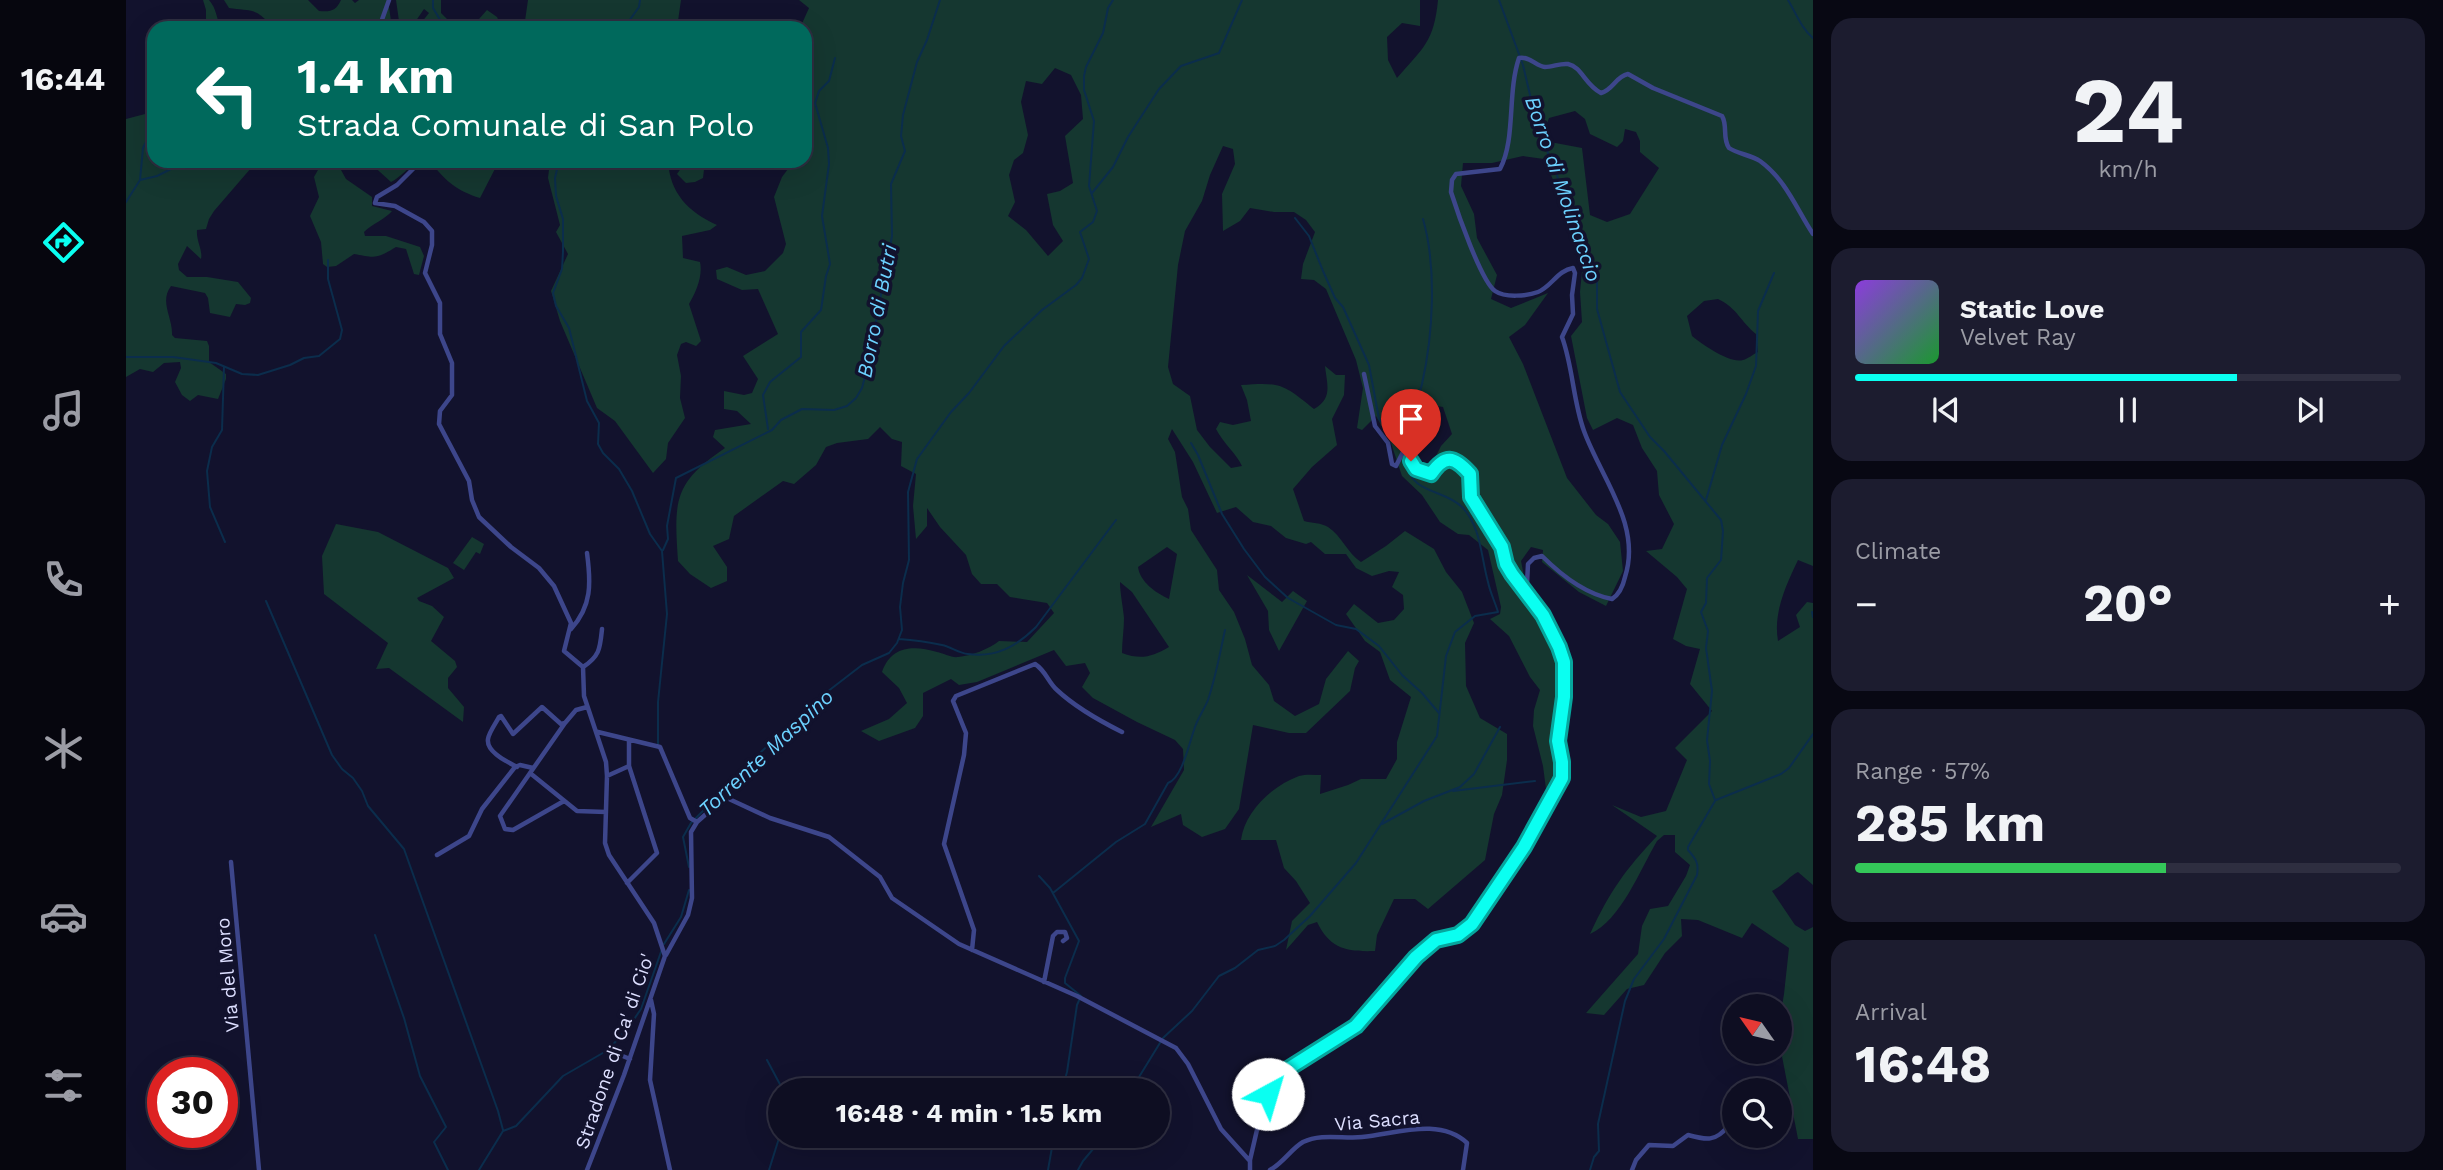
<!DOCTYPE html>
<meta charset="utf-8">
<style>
body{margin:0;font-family:"Work Sans",sans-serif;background:#1c1c2f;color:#f1f3f6;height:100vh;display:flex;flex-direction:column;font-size:26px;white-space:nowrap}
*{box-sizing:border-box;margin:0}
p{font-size:23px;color:#9b9ca5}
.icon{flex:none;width:38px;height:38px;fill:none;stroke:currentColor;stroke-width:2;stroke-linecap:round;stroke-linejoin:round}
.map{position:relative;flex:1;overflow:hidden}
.drawer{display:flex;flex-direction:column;gap:18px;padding:18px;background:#080813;width:630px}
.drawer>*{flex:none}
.banner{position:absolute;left:21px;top:21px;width:665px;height:147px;border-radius:21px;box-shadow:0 7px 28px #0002,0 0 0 2px #2e2e40;background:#00695c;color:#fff;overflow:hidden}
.needle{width:46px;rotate:304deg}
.fabs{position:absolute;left:1596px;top:994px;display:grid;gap:14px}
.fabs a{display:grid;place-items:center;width:70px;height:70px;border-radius:50%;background:#0e0e22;box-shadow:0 7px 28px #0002,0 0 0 2px #2e2e40;font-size:35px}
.speed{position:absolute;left:21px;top:1057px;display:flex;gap:14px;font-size:35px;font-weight:700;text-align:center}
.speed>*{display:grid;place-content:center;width:91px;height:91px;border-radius:50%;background:#0e0e22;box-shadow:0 7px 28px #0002,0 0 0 2px #2e2e40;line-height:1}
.speed .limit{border:10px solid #d22;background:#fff;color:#111}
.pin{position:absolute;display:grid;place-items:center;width:60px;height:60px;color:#fff;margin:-72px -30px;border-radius:50% 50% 50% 0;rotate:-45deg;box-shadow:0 0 7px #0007}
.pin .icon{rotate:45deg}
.me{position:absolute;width:77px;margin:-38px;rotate:39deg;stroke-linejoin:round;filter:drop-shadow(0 0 5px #0008)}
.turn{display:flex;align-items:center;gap:24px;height:147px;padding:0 35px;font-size:32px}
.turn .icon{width:91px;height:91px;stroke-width:2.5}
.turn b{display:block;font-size:49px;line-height:60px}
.big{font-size:52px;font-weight:700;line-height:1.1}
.drawer .card{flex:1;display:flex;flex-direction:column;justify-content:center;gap:10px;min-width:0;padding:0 24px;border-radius:21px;background:#1c1c2f}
.drawer .dial{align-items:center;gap:0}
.dial b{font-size:91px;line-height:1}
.song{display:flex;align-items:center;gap:21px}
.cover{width:84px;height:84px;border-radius:10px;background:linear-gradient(135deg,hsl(270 70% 55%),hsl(130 70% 35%))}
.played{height:7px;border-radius:4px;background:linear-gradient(90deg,#0afff1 70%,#2e2e40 70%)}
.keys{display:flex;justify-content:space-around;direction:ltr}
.heat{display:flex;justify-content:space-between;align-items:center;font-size:38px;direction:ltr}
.charge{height:10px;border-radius:5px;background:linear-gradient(90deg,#34c759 57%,#2e2e40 0)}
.trip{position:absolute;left:642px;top:1078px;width:402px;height:70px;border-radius:35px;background:#0e0e22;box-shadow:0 7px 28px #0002,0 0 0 2px #2e2e40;font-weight:700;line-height:70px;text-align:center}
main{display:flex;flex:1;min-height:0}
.menu{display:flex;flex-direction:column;width:126px;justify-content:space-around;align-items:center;background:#06060e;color:#9b9ca5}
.menu .icon{width:49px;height:49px}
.menu .selected{color:#0afff1}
.menu b{font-size:32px;color:#f1f3f6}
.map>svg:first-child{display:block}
</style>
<main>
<nav class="menu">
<b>16:44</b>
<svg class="icon selected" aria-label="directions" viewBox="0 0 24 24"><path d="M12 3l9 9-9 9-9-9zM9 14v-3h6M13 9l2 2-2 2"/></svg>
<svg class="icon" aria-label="music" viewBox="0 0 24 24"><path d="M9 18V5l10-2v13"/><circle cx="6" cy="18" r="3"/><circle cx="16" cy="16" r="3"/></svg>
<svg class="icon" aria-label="phone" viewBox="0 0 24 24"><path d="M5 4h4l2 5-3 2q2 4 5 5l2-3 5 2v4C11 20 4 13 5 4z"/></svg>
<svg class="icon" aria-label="climate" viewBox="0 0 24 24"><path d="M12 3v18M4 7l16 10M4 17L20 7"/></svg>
<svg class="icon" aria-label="car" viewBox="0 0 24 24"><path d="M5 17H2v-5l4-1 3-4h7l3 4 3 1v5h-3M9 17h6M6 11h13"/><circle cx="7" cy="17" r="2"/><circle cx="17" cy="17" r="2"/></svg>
<svg class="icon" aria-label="filters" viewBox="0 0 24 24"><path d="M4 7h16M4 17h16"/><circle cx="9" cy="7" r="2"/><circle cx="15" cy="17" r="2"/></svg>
</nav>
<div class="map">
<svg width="1687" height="1170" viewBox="0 0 1687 1170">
<rect width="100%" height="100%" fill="#12122d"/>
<path fill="#153730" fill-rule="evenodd" d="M77 0H83C91 9 90 18 95 28H80V10Z
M98 0H182L193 11C205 12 210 11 215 0H226L229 3 233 0H262L266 28H142V23C131 7 119 11 103 8Z
M270 0H315V13L330 28H291L303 13 298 9 285 28H274Z
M402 0H555L551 28H398Z
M673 0H1294V26L1276 23 1261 37 1262 60 1271 78C1297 48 1308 42 1312 0H1687V566L1672 560C1660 585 1647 613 1652 641L1674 627 1670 615 1681 602 1687 603V885L1672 872C1662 877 1657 886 1646 891L1669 925 1679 931 1687 927V1139H1672L1654 1046V1018L1658 994 1663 948 1626 923 1616 938 1572 920 1555 919 1556 936 1539 953 1518 985 1501 989 1478 1015 1460 1013 1512 954 1516 926 1524 909 1542 906 1560 876 1564 865 1549 852V835H1538L1531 841C1514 870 1495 920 1464 934 1484 891 1499 870 1531 836L1486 805 1515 817 1540 811 1561 760 1549 748 1586 711 1564 684 1574 649 1560 646 1547 639 1561 589 1551 577 1520 551 1536 549 1548 524 1533 495 1531 471 1516 448 1507 425 1491 418 1467 430 1461 418 1445 336 1456 322 1454 292 1458 251 1418 159 1397 156 1366 163H1337L1335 186 1348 214 1351 238 1371 275 1365 299 1385 308 1422 293 1399 325 1383 337 1397 364 1441 478 1470 515 1482 524 1494 542 1497 571 1480 606 1453 592 1416 562 1417 550 1405 547 1395 561 1404 607 1431 661 1433 698 1426 739 1431 774 1420 789 1417 766 1407 726 1408 710 1414 690 1404 677 1383 636 1364 619 1374 614 1375 607 1362 550 1343 535 1332 534 1314 522 1296 495 1276 476 1265 443 1250 416 1236 430 1231 428 1237 388 1230 360 1200 289 1188 280 1175 279 1177 264 1189 232 1180 220 1168 212H1148L1124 208 1114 221 1097 231 1096 194 1109 164 1107 149 1097 146 1084 175 1076 201 1059 231 1052 265 1042 367 1047 384 1064 396 1071 430 1084 447 1105 468 1116 466C1110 453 1097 443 1090 429L1094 422 1107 425 1125 421 1121 400 1115 385C1155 382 1157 384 1188 409 1207 398 1201 385 1199 366L1210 375H1219L1218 395 1206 419 1211 445 1186 467 1167 489 1178 521C1185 523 1196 523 1202 527 1216 536 1221 553 1235 562L1260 546 1279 531 1308 549 1320 572 1336 592 1348 623 1339 643 1340 686 1354 718 1381 734V760L1376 795 1368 814 1359 860 1302 909 1289 899H1268L1251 935 1249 951C1221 952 1204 949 1191 922L1182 925 1160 950 1166 921 1184 903 1170 881 1158 868 1150 840H1115C1119 811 1146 786 1173 776 1180 774 1188 775 1195 775L1194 794 1222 785 1235 779H1260L1271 759V742L1285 697 1264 680 1254 652 1239 641 1220 614 1228 604 1252 623 1268 620 1278 609 1277 595 1266 587 1273 572 1263 571 1246 576 1230 568 1220 554H1199L1185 542 1180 544 1160 538 1145 526 1127 522 1110 507 1091 513 1067 462 1046 429 1042 439 1049 452 1056 497 1062 509 1065 530 1091 570 1093 590 1108 612 1119 639 1126 665 1143 685 1148 701 1169 716 1193 704 1200 679 1222 651 1233 661 1229 668 1224 691 1180 733H1163L1127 725 1113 809 1099 829 1076 837 1057 825 1055 814 1025 827 1058 770 1057 749 1049 740 1011 722 967 698 956 687 964 673 959 663 940 666 928 650 851 682 833 685 825 679 797 693V716L789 728 753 741 735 731 763 719 781 703 773 688 756 672C765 646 787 645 811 652 817 653 826 658 832 657 845 656 863 649 873 641L901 642 928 613 921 603 884 597 871 584H855L846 574 840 555 814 527 801 508V526L790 539 787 506 790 474 775 466 776 442 766 439 754 427 742 439 711 443 700 447 690 465 668 484 657 481 608 516 603 539 587 546 601 567V581L585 588 564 574 552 561C548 501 547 483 599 448L587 437 589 430 625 424 611 411 598 409V391L618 395 626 393 632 379 617 356 652 334 632 289 616 290 591 279 590 270 601 267 620 275 639 271 657 253 660 244 648 197 656 177 668 161H679V144L687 127 682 114 686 90 685 66 679 53V28H674L683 8ZM929 68 945 75 955 95 957 119 939 136 947 183 934 191 921 194 927 225 937 241 922 256 900 230 882 216 889 202 883 175 888 160 897 153 902 135 895 102 900 81 916 84ZM1449 111 1459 119 1464 134 1491 147 1497 141 1499 129 1510 132 1514 141V152L1533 168 1504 214 1481 222 1464 215 1456 148 1424 142 1419 129 1423 118ZM1592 299C1611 308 1615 322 1630 334L1632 352C1627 354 1622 359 1617 360 1604 364 1576 344 1566 336L1561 316 1578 301ZM1305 405 1317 407 1326 434 1315 446 1304 468 1295 463 1286 449 1294 418ZM1041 547 1051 554 1043 599C1030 593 1014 582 1012 567ZM994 582 1006 592 1043 647C1026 657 1015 660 996 653 996 641 998 630 998 618 997 606 994 593 994 582Z
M361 10 371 17 376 28H345Z
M28 106V161H131L88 211 83 219 80 229 71 230C70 241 77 250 75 259L61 246 52 264 53 270 61 277H81L112 282 125 298 124 303 119 305 110 304 104 317 84 313 82 298 79 293 45 286C33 302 47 318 46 335L49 338 81 341 83 346V362L100 374V379L92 399 72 395 64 401 56 395 49 382 55 368 54 362 38 363 27 372 14 369 0 377V119L19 114Z
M197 161H210L220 179 246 197V206L266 211C262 217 245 225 238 232L239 236H260L294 247 298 256 293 275 288 274 280 249 270 247C250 259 250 258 228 254L210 266 201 267 197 264 195 242 184 216 193 197 188 177Z
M224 161H291V162C281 168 275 177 265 182L243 162C228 167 238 168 224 161Z
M304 161H373L354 198C331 191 318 180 304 161Z
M424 161H542C544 193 562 212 591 225L584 230 556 236 557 258 574 262C577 276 570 292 563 304L575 341 570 346 560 342 555 344 551 355 555 376 554 398 559 418 542 443 540 459 527 473 489 421 471 408 434 321 425 291 442 254 430 232 434 225 422 178Z
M560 161H579L577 178 569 182 560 183 551 174Z
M210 524 252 532 322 568 328 578 291 598 293 601 306 606 318 617 305 641 329 661 331 667 322 678V688L338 707 337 722 263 668 250 669 262 643 198 594 196 556Z
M346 537 358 544 354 554 350 552 338 570 327 563Z
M1121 575 1156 602 1167 591 1181 601 1153 651 1143 630 1142 611Z"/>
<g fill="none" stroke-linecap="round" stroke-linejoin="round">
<path stroke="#0b2d4c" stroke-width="2" d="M307 0V8L319 28
M1373 0 1397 65 1412 129 1430 172 1443 214 1458 240 1471 279V309L1494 392 1524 437 1538 451 1595 520 1597 531 1595 560 1581 578 1580 603 1575 612 1582 631 1580 648 1586 691 1581 740 1584 761 1583 784 1589 800
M1662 0C1670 13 1675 28 1687 38
M498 28 513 7 514 0
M433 161 429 178 430 196 437 219V252L436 269 427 293 430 306 443 328 461 401 473 423 472 444 477 453 493 469 506 491 524 534 536 551 541 614 532 702V744
M14 180 31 176 61 161
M966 193 987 167 1002 137 1033 89 1055 66 1093 53 1116 0
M0 202 14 180 17 148 28 126
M1169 218 1183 236 1197 271 1209 298 1217 307 1243 365 1253 419 1280 451
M0 357H47L90 363 116 374 132 375 164 365 178 358 193 356 214 339 216 330 202 279V260
M98 367 96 430 86 447 81 471 84 507 99 542
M642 429 637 395 644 382 675 357V332L695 310 700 276 704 264 696 216 703 164 702 148 689 103 693 91 703 81 709 58
M1065 443 1072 455 1096 514 1118 549 1139 577 1162 598 1210 625 1230 629 1253 646 1276 675 1296 693 1313 713
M1580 500 1596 445 1620 394 1630 366 1632 311 1648 273
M537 550 542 539 541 526 550 478 646 430 655 420 676 409 708 410 721 406 730 398 736 388 742 365 766 236 765 184 779 151 775 136 777 115 791 62 801 40 814 0
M140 601 206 755 216 769 227 778 236 791 242 806 278 849 372 1111 377 1130
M1686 612 1687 617
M773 639C787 640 802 642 816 645 825 647 833 653 842 654 870 658 891 646 910 627L990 520
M1327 791 1409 781
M1590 800 1655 774 1663 768 1687 734
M1256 824 1298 801 1334 787 1348 774 1374 727
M563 867 557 837 565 823 635 752 688 702 736 665 763 653 771 643 776 630 774 607 777 583 783 560 782 492 791 459 825 412 843 393 878 346 916 310 950 285 956 278 963 259 954 232 967 222 971 211 963 186 968 121 958 90V76L960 67 977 33 982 8 987 0
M913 876 924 888 953 941 939 978V983L955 996 951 1005 941 1072 936 1090
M927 893 990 842 1019 824 1042 783C1056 778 1063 744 1068 730 1071 719 1078 710 1082 700 1090 676 1094 653 1099 630
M249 935 278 1018 294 1076 320 1127 308 1142 322 1170
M538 944 555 917 563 890
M641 1060 657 1090
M1005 1090 1037 1038 1066 1011 1093 976 1109 968 1132 950 1149 946 1158 940 1184 916 1230 863 1311 736 1320 656 1329 632 1349 616 1372 612C1369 602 1364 592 1362 582 1355 557 1355 526 1336 507 1318 489 1284 494 1280 462 1277 437 1290 408 1296 384 1307 335 1311 268 1297 219
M353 1170 377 1131 390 1126 437 1076 482 1050 502 1028 515 1009 536 949
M643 1170 654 1135
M922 1170 928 1136
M952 1170 957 1161 978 1136
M1464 1170 1468 1157 1473 1151 1472 1124 1499 1001 1508 979 1538 939 1571 875C1573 863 1570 859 1562 850V847L1589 801"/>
<path stroke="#3d468b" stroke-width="4.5" d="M253 28 263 0
M282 161 287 169 271 185 251 197 249 203 269 206 298 222 306 231V245L299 273 314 303V334L326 363V395L314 411 313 424 343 481 346 500 353 517 385 547 413 568 428 586 445 623 438 651 457 667 458 696 480 762 481 776 479 843 483 855 528 923 539 956 498 1075 461 1170
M1410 605 1401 584 1402 564 1408 558 1416 556C1434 574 1459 594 1486 599 1494 594 1497 586 1499 577 1516 525 1475 478 1458 431 1447 401 1447 367 1436 337L1447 314 1446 295 1449 273 1447 268C1432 270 1425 287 1412 292 1401 296 1379 298 1369 291 1355 281 1331 211 1325 192L1326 180 1330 174 1374 169C1390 139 1381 93 1393 58 1404 56 1410 66 1419 67 1427 67 1434 63 1442 64 1456 67 1459 85 1475 93 1488 89 1489 77 1502 74L1527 88 1596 116C1602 126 1596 138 1603 148 1612 154 1625 155 1634 161 1660 180 1670 208 1687 234
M445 629C466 606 465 583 461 553
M457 667C474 656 474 648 476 629
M472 732 534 747 564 818 571 822
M391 767C382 762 360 752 362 739 363 732 370 723 373 717L375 716 387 734 416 707 435 724 439 723 450 710 461 707
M404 773 451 811 480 812
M481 776 503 766
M438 801 387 830 379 829 374 816 439 723
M311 855 343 836 356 809 389 767 394 765 407 768
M105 862 133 1170
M501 883 531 853 503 766V741
M846 950 848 930 818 844 838 755 840 733 827 701 830 696 909 664C920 671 922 682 931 690 949 707 974 721 996 732
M540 955 562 915 566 898 565 832 571 822 597 799H603L644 818 703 837 754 877 766 898 833 944 951 996 1050 1048 1062 1064 1095 1129 1123 1160
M918 982 927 936 931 932H939L941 938 937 941
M525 1000 528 1014 524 1080 544 1170
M494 1055 504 1059
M1124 1170V1160L1137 1104 1157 1072 1230 1026 1290 957 1310 940 1332 935 1346 924 1398 847 1435 778 1436 762 1432 741 1439 679 1438 662 1433 647 1417 615 1402 598 1380 564 1376 547 1345 497 1344 474 1330 461 1319 459 1313 462 1305 474 1290 469 1282 455 1277 452 1270 466 1266 464 1262 443 1249 426 1238 374
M1144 1170C1157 1163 1165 1149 1177 1142 1195 1133 1218 1139 1236 1137 1270 1134 1313 1117 1341 1143L1337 1170
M1506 1170 1510 1160 1523 1145 1547 1146 1562 1135C1580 1140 1590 1142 1602 1126"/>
</g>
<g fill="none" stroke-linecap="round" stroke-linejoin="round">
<g stroke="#06a69d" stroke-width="18">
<path id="route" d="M1142 1094 1157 1072 1230 1026 1290 957 1310 940 1332 935 1346 924 1398 847 1436 778V762L1432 741 1438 697V662L1433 647 1417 615 1386 574 1380 564 1376 547 1345 497 1344 474C1328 456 1319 454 1305 474L1290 469 1285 461"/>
</g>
<use href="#route" stroke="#0afff1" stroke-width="12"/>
</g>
<g text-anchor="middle" stroke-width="7" stroke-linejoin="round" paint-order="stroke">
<g font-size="19" fill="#dddfff" stroke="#12122d">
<text transform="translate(101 975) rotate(-95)" y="7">Via del Moro</text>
<text transform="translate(488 1051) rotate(-71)" y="7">Stradone di Ca' di Cio'</text>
<text transform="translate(1251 1120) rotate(-5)" y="7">Via Sacra</text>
</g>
<g font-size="21" font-style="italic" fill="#6cd2ff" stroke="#12122d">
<text transform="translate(1437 189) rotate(71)" y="7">Borro di Molinaccio</text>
<text transform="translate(751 311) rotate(-79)" y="7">Borro di Butri</text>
<text transform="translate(640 753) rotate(-43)" y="7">Torrente Maspino</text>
</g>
</g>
</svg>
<div class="fabs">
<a><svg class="needle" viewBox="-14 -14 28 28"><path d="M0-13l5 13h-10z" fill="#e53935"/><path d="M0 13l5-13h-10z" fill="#9b9ca5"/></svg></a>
<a><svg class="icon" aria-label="search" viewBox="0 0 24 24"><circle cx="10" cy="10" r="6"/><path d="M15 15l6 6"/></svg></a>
</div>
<div class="speed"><div class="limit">30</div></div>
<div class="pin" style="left:1285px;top:461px;background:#d93025"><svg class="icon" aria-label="arrive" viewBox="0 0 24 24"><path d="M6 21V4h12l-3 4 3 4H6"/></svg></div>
<svg class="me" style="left:1142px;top:1094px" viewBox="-20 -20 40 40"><circle r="19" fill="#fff"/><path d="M0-13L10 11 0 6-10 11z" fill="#0afff1"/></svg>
<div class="trip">16:48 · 4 min · 1.5 km</div>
<div class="banner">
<div class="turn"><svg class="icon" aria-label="left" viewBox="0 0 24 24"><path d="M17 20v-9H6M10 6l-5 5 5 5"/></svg><div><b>1.4 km</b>Strada Comunale di San Polo</div></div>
</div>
</div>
<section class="drawer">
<div class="card dial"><b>24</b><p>km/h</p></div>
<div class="card">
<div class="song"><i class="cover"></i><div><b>Static Love</b><p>Velvet Ray</p></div></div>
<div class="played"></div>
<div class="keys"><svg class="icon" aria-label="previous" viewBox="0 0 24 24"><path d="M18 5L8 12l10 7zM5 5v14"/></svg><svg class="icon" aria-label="pause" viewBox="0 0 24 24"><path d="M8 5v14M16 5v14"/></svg><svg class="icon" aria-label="next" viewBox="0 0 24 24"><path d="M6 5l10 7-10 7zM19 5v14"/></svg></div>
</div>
<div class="card"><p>Climate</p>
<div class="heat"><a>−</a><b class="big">20°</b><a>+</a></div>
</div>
<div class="card"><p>Range · 57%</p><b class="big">285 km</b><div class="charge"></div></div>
<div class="card"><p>Arrival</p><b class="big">16:48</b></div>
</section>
</main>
